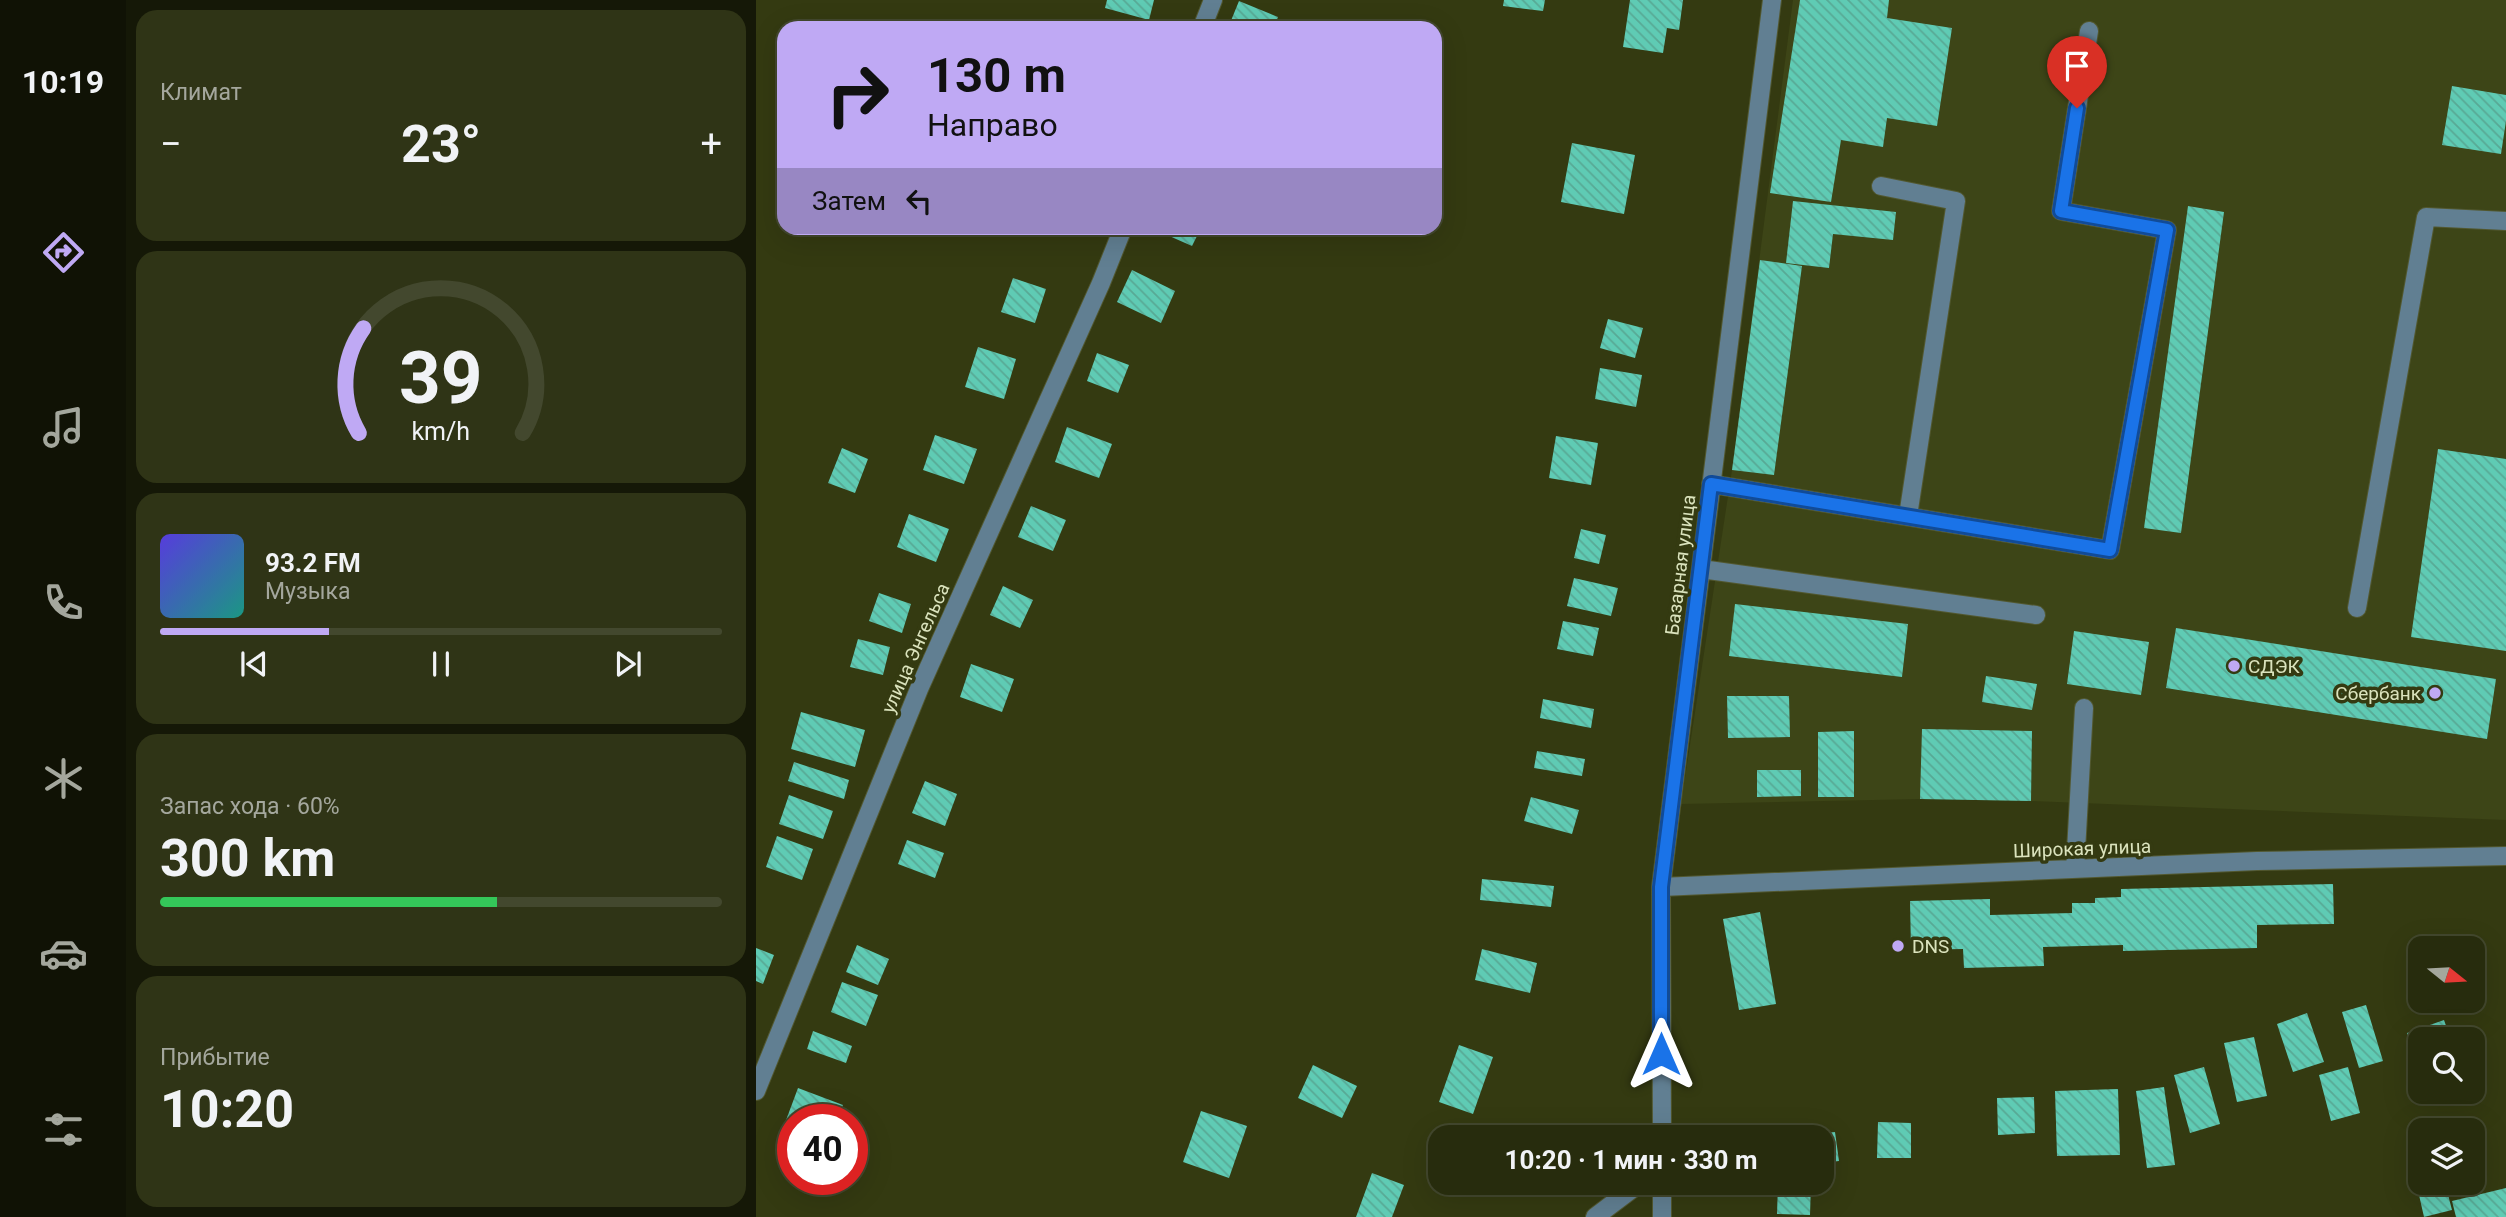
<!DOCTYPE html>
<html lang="ru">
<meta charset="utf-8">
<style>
body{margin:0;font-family:Roboto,sans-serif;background:#2f3416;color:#f1f3f6;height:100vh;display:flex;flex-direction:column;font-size:26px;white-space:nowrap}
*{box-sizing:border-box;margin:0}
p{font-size:23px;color:#a4a79d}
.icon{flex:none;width:38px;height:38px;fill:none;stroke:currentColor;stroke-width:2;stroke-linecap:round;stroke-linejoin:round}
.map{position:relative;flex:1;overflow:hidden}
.panel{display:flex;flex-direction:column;gap:10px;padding:10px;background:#151807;width:630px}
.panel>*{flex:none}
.top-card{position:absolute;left:21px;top:21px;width:665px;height:214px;border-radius:21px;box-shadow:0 7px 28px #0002,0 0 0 2px #43482e;background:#bfa9f4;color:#111;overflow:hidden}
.needle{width:46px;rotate:108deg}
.controls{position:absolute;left:1652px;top:936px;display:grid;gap:14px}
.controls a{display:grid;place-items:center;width:77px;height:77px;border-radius:14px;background:#272c0d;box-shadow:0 7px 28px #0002,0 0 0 2px #43482e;font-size:35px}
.speed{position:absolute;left:21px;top:1104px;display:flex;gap:14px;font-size:35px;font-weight:700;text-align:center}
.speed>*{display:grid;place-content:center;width:91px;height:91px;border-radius:50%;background:#272c0d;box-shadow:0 7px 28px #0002,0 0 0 2px #43482e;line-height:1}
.speed .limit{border:10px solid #d22;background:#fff;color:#111}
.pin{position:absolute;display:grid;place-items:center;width:60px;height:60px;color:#fff;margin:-72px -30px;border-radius:50% 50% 50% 0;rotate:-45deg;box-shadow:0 0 7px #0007}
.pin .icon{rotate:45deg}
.me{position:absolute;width:77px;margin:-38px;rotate:0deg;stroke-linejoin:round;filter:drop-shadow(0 0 5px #0008)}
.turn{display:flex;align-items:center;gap:24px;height:147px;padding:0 35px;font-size:32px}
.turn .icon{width:91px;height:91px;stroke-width:2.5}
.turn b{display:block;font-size:49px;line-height:60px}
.then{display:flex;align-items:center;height:66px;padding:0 35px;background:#0003;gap:14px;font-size:26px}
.big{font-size:52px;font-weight:700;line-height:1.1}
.panel .widget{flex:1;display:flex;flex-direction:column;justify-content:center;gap:10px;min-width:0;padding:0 24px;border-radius:21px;background:#2f3416}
.panel .dial{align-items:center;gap:0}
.dial svg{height:182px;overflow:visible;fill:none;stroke:#43482e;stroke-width:7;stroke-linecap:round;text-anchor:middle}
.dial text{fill:#f1f3f6;stroke:none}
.song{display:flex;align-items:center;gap:21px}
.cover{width:84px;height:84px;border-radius:10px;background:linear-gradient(135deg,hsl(250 70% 55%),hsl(170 70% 35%))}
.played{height:7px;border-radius:4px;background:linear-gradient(90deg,#bfa9f4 30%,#43482e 30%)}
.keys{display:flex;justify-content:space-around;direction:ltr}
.heat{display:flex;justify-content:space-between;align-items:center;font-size:38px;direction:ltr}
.charge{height:10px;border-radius:5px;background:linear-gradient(90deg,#34c759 60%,#43482e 0)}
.trip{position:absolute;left:672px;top:1125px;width:406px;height:70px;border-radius:21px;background:#272c0d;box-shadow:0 7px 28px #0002,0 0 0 2px #43482e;font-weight:700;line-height:70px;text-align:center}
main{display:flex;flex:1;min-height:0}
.tab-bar{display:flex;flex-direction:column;width:126px;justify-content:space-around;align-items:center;background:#101205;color:#a4a79d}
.tab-bar .icon{width:49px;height:49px}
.tab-bar .active{color:#bfa9f4}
.tab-bar b{font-size:32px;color:#f1f3f6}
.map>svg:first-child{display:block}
</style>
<main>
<nav class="tab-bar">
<b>10:19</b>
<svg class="icon active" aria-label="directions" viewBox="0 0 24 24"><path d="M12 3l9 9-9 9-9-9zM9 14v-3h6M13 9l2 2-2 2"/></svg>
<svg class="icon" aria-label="music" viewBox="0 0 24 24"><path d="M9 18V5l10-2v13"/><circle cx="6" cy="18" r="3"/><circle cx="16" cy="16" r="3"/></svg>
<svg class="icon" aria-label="phone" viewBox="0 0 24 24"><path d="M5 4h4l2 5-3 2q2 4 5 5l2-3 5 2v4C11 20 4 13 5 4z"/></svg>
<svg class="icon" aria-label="climate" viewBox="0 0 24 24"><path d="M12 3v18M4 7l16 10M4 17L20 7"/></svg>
<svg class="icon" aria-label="car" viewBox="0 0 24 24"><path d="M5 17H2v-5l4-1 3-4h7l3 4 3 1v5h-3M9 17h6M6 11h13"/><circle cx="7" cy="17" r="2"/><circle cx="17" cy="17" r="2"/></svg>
<svg class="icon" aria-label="filters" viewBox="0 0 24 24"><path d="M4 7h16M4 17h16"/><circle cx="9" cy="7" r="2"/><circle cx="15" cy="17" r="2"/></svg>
</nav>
<section class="panel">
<div class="widget"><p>Климат</p>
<div class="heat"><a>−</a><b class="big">23°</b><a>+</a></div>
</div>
<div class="widget dial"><svg viewBox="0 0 100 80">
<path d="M14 69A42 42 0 1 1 86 69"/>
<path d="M14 69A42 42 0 0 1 16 23" stroke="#bfa9f4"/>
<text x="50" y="56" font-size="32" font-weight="700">39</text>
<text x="50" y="72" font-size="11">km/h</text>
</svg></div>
<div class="widget">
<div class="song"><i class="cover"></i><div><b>93.2 FM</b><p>Музыка</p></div></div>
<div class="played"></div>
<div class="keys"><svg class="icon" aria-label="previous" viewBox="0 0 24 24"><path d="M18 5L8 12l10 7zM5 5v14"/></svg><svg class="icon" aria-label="pause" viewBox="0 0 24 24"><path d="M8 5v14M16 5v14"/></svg><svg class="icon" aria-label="next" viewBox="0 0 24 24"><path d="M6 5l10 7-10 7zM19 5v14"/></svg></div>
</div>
<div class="widget"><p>Запас хода · 60%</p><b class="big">300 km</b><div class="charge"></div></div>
<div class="widget"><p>Прибытие</p><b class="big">10:20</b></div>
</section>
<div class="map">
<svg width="1750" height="1217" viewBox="0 0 1750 1217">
<defs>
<pattern id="building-back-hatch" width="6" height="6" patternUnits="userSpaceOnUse" patternTransform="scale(1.75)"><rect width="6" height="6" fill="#5fcbb4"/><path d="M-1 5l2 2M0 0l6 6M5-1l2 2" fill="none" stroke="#58a995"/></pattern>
</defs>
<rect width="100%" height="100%" fill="#343a11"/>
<path fill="#3d4517" d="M1037 0H1750V820L1275 801 1164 799 925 804 976 470Z"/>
<path fill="url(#building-back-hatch)" d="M351 0H398L393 20 349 8Z
M748 0H789L787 11 747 6Z
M874 0H927L923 30 911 28 907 53 867 47Z
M1044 0H1133L1131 18 1196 28 1181 126 1131 118 1127 147 1085 140 1075 202 1014 193Z
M483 1 522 17 518 28H472Z
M1696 86 1750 95V121L1745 154 1686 145Z
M816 143 879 155 868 214 805 202Z
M1037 201 1140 212 1137 240 1077 234 1073 268 1030 263Z
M1432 206 1468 212 1425 533 1388 528Z
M395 228H445L436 246Z
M1004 260 1046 266 1018 475 976 470Z
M376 270 419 291 405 323 361 302Z
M257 278 290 289 279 323 245 312Z
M852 319 887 328 879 358 844 348Z
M222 347 260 359 248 399 209 387Z
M341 353 373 365 362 393 331 381Z
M844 368 886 375 880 407 839 399Z
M311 427 356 444 343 478 299 462Z
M179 435 221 449 208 484 167 470Z
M800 436 842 443 835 485 793 478Z
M86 448 112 459 99 493 72 483Z
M1682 449 1750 459V651L1655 637Z
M275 506 310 520 297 551 262 537Z
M153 514 193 529 180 562 141 547Z
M825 529 850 535 843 564 818 558Z
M818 578 862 588 855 616 811 606Z
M247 586 277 600 264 628 234 615Z
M123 593 155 604 146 633 113 621Z
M979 604 1152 624 1146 677 973 656Z
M807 621 843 628 837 656 801 649Z
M1420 628 1740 679 1731 739 1410 688Z
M1318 631 1393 642 1385 695 1311 684Z
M102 639 134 647 127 675 94 667Z
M215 664 258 679 246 712 204 697Z
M1230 676 1281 684 1276 710 1226 702Z
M971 696H1033L1034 737 972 738Z
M787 699 838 709 835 728 784 718Z
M45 712 109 730 99 767 35 749Z
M1166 729 1276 731 1275 801 1164 799Z
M1098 731V797H1062V732Z
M781 751 829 759 826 776 778 768Z
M38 762 93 780 88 799 32 781Z
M1001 770H1045V796L1001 797Z
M169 781 201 794 189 826 156 813Z
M33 795 77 811 67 839 23 824Z
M775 797 823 810 816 834 768 821Z
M21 836 57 849 46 880 10 867Z
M151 840 188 853 179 878 142 864Z
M726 879 798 886 795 907 724 900Z
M1577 884 1578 924 1501 925V948L1367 951V945L1287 947 1288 966 1208 968 1207 949 1155 950 1154 901 1234 899V915L1316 913V903H1339V898L1365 897V889Z
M1004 912 1020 1004 983 1010 967 919Z
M101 945 133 959 122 985 90 972Z
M0 948 18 955 7 984 0 981Z
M726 949 781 963 774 993 719 980Z
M86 982 122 995 110 1026 75 1012Z
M1610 1005 1627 1061 1603 1068 1586 1012Z
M1551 1013 1568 1062 1537 1072 1521 1024Z
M1688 1020 1695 1040H1664V1071L1651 1033Z
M57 1031 96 1046 90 1063 51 1049Z
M1498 1037 1511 1096 1481 1102 1468 1043Z
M703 1045 737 1057 717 1114 683 1102Z
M557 1065 601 1086 586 1118 542 1098Z
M1448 1067 1464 1124 1434 1133 1418 1075Z
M1592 1067 1604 1113 1575 1121 1563 1075Z
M1408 1087 1419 1165 1391 1168 1380 1091Z
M42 1088 87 1105 81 1120H37V1135L26 1131Z
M1362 1089 1364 1155 1301 1156 1299 1091Z
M1278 1097 1279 1133 1242 1135 1241 1098Z
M445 1111 491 1126 473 1178 427 1162Z
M1122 1122 1155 1123V1158H1121Z
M1079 1132 1083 1161 1066 1163V1138H1062L1061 1134Z
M1664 1171V1183H1689L1696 1210 1668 1217 1658 1173Z
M616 1173 648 1185 636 1217H600Z
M1022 1183H1055L1054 1215 1021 1214Z
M1750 1188V1217H1700L1696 1201Z"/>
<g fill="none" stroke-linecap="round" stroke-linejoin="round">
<g stroke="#525830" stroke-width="20">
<path id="minor" d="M446 28 457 0
M1125 186 1200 201 1152 516
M955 484 1354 550 1411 230 1305 211 1333 31
M945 569 1280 615
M1601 608 1670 217 1750 221
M1319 869 1328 708
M905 887 1501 861 1750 856
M0 1091 163 689 345 283 367 228
M906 1138 905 887 1016 0
M839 1217 884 1183
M906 1217V1183"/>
</g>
<use href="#minor" stroke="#617f92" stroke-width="18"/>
</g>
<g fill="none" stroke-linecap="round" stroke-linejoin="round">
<g stroke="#114b97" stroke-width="18">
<path id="route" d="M905 1054V887L955 484 1354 550 1411 230 1305 211 1321 108"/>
</g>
<use href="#route" stroke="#1a73e8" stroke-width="12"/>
</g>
<g fill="#bfa9f4" stroke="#343a11" stroke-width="2.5">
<circle cx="1478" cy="666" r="7"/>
<circle cx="1679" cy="693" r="7"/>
<circle cx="1142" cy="946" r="7"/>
</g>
<g text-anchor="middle" stroke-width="7" stroke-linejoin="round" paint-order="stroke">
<g font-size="19" fill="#dbe3bd" stroke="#343a11">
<text transform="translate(924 565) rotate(-83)" y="7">Базарная улица</text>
<text transform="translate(159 648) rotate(-66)" y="7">улица Энгельса</text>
<text transform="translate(1326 848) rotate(-2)" y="7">Широкая улица</text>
</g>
<g font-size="19" fill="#dbe3bd" stroke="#343a11" text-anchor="start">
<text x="1492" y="673">СДЭК</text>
<text x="1665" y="700" text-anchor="end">Сбербанк</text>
<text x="1156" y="953">DNS</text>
</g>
</g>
</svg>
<div class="controls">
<a><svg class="needle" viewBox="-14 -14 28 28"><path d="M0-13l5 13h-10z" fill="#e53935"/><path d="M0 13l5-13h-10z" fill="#a4a79d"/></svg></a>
<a><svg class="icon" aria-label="search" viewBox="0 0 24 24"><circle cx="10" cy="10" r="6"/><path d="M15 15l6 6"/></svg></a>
<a><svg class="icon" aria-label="layers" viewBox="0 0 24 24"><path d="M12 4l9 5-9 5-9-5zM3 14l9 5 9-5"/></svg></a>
</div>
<div class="speed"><div class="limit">40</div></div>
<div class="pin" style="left:1321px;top:108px;background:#d93025"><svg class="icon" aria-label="arrive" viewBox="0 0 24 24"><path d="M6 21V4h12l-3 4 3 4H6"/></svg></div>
<svg class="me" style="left:905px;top:1054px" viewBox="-20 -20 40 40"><path d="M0-17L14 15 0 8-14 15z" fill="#1a73e8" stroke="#fff" stroke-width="4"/></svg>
<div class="trip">10:20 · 1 мин · 330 m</div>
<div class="top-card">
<div class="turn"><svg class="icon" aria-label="right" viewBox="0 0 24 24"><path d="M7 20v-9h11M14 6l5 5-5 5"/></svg><div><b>130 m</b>Направо</div></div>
<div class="then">Затем<svg class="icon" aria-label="left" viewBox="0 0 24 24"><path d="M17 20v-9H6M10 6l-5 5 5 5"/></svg></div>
</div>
</div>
</main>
